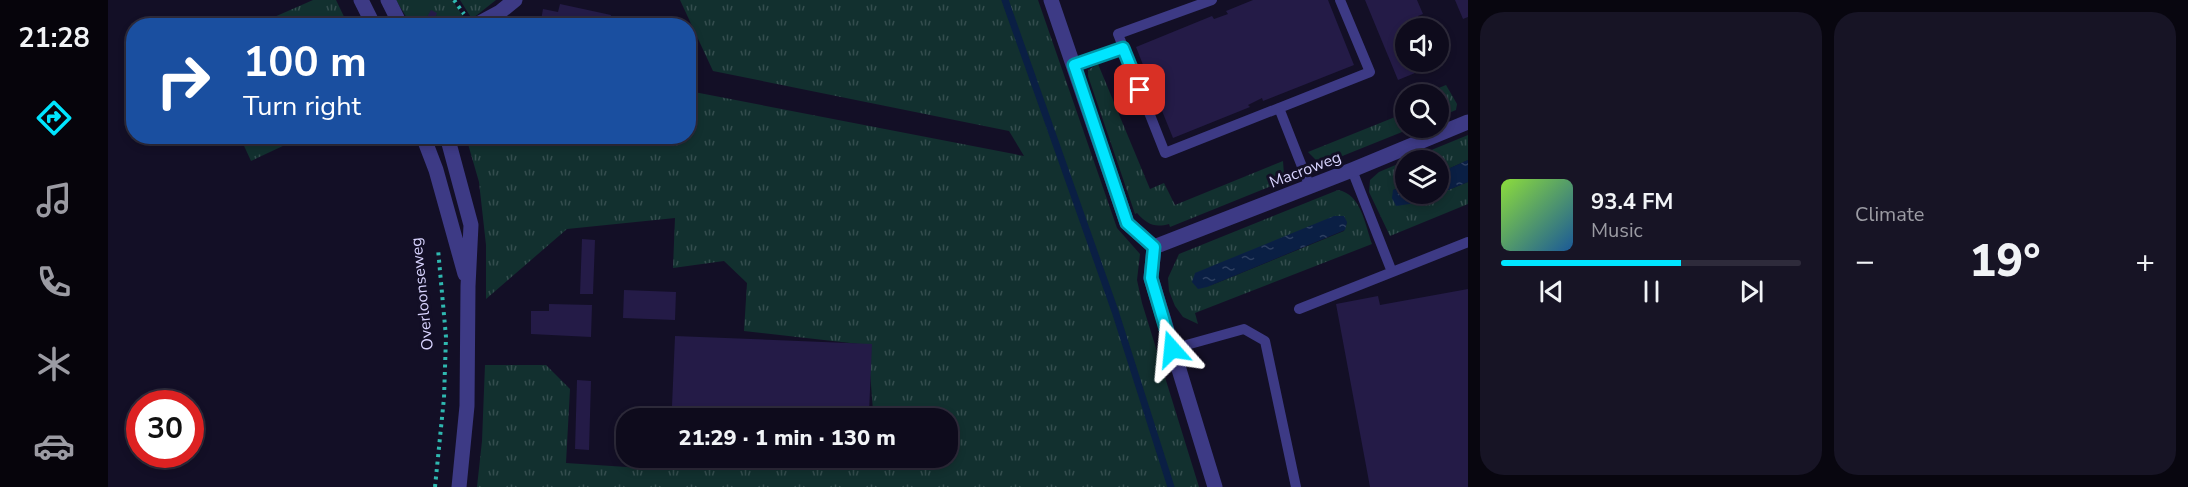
<!DOCTYPE html>
<meta charset="utf-8">
<style>
body{margin:0;font-family:"Nunito Sans",sans-serif;background:#171425;color:#f1f3f6;height:100vh;display:flex;flex-direction:column;font-size:22px;white-space:nowrap}
*{box-sizing:border-box;margin:0}
p{font-size:20px;color:#9b9ba3}
.icon{flex:none;width:33px;height:33px;fill:none;stroke:currentColor;stroke-width:2;stroke-linecap:round;stroke-linejoin:round}
.map{position:relative;flex:1;overflow:hidden}
.sheet{display:flex;flex-direction:column;gap:12px;padding:12px;background:#08060f;width:720px}
.sheet>*{flex:none}
.top-card{position:absolute;left:18px;top:18px;width:570px;height:126px;border-radius:24px;box-shadow:0 3px 9px #0003,0 0 0 2px #2e2b3b;background:#1a4fa0;color:#fff;overflow:hidden}
.buttons{position:absolute;left:1287px;top:18px;display:grid;gap:12px}
.buttons a{display:grid;place-items:center;width:54px;height:54px;border-radius:50%;background:#0e0b1c;box-shadow:0 3px 9px #0003,0 0 0 2px #2e2b3b;font-size:30px}
.speed{position:absolute;left:18px;top:390px;display:flex;gap:12px;font-size:30px;font-weight:700;text-align:center}
.speed>*{display:grid;place-content:center;width:78px;height:78px;border-radius:50%;background:#0e0b1c;box-shadow:0 3px 9px #0003,0 0 0 2px #2e2b3b;line-height:1}
.speed .limit{border:9px solid #d22;background:#fff;color:#111}
.pin{position:absolute;display:grid;place-items:center;width:51px;height:51px;color:#fff;margin:-26px;border-radius:12px;box-shadow:0 3px 9px #0006}
.me{position:absolute;width:66px;margin:-33px;rotate:342deg;stroke-linejoin:round;filter:drop-shadow(0 0 4px #0008)}
.turn{display:flex;align-items:center;gap:21px;height:126px;padding:0 18px;font-size:27px}
.turn .icon{width:78px;height:78px;stroke-width:2.5}
.turn b{display:block;font-size:42px;line-height:51px}
.big{font-size:45px;font-weight:800;line-height:1.1}
.sheet .tile{flex:1;display:flex;flex-direction:column;justify-content:center;gap:9px;min-width:0;padding:0 21px;border-radius:24px;background:#171425}
.song{display:flex;align-items:center;gap:18px}
.cover{width:72px;height:72px;border-radius:9px;background:linear-gradient(135deg,hsl(90 70% 55%),hsl(210 70% 35%))}
.played{height:6px;border-radius:3px;background:linear-gradient(90deg,#00e5ff 60%,#2e2b3b 60%)}
.keys{display:flex;justify-content:space-around;direction:ltr}
.heat{display:flex;justify-content:space-between;align-items:center;font-size:33px;direction:ltr}
.sheet .tiles{flex:1;display:grid;gap:12px;grid-template-columns:repeat(2,1fr)}
.trip{position:absolute;left:508px;top:408px;width:342px;height:60px;border-radius:24px;background:#0e0b1c;box-shadow:0 3px 9px #0003,0 0 0 2px #2e2b3b;font-weight:800;line-height:60px;text-align:center}
main{display:flex;flex:1;min-height:0}
.tabs{display:flex;flex-direction:column;width:108px;justify-content:space-around;align-items:center;background:#06040b;color:#9b9ba3}
.tabs .icon{width:42px;height:42px}
.tabs .active{color:#00e5ff}
.tabs b{font-size:27px;color:#f1f3f6}
.map>svg:first-child{display:block}
</style>
<main>
<nav class="tabs">
<b>21:28</b>
<svg class="icon active" aria-label="directions" viewBox="0 0 24 24"><path d="M12 3l9 9-9 9-9-9zM9 14v-3h6M13 9l2 2-2 2"/></svg>
<svg class="icon" aria-label="music" viewBox="0 0 24 24"><path d="M9 18V5l10-2v13"/><circle cx="6" cy="18" r="3"/><circle cx="16" cy="16" r="3"/></svg>
<svg class="icon" aria-label="phone" viewBox="0 0 24 24"><path d="M5 4h4l2 5-3 2q2 4 5 5l2-3 5 2v4C11 20 4 13 5 4z"/></svg>
<svg class="icon" aria-label="climate" viewBox="0 0 24 24"><path d="M12 3v18M4 7l16 10M4 17L20 7"/></svg>
<svg class="icon" aria-label="car" viewBox="0 0 24 24"><path d="M5 17H2v-5l4-1 3-4h7l3 4 3 1v5h-3M9 17h6M6 11h13"/><circle cx="7" cy="17" r="2"/><circle cx="17" cy="17" r="2"/></svg>
</nav>
<div class="map">
<svg width="1360" height="487" viewBox="0 0 1360 487">
<defs>
<pattern id="grass-tufts" width="24" height="20" patternUnits="userSpaceOnUse" patternTransform="scale(1.5)"><rect width="24" height="20" fill="#12302f"/><path d="M3 7l-1-3M5 7V3M7 7l1-3M15 17l-1-3M17 17v-4M19 17l1-3" fill="none" stroke="#344d4e"/></pattern>
<pattern id="water-ripples" width="26" height="14" patternUnits="userSpaceOnUse" patternTransform="scale(1.5)"><rect width="26" height="14" fill="#0a1f44"/><path d="M2 4q2-2 4 0t4 0M15 11q2-2 4 0t4 0" fill="none" stroke="#2d3f60"/></pattern>
</defs>
<rect width="100%" height="100%" fill="#130f26"/>
<path fill="url(#grass-tufts)" fill-rule="evenodd" d="M205 0H228L240 25H148Z
M288 0H344L359 22 352 25H303Z
M352 0H388L364 19Z
M572 0H930L1009 228 1032 254 1029 280 1034 303 1091 487H369L374 441 377 365H438L462 389 458 463 564 470 565 458H840V418H569L570 409 765 411 760 345 636 331 639 283 616 261 565 268 567 218 459 229 378 299V245L371 182 358 137 580 136 581 91 916 156 901 131 605 71Z
M990 64 1042 189 1056 183 1067 205 1175 161 1176 175 1173 182 1062 227 1061 224C1046 228 1039 224 1029 213L1027 214 980 76V70Z
M1338 85 1349 104 1348 110 1331 117 1330 94H1316Z
M1297 113 1298 128H1304L1217 163 1210 162 1200 152Z
M1360 135V160L1331 173 1330 160H1299Z
M132 137H194L143 161Z
M1297 161V186L1285 190 1308 203 1360 182V204L1282 236 1261 192 1262 180 1271 172Z
M1230 190C1253 194 1257 224 1264 244L1087 313 1090 324 1075 317 1067 306 1061 291 1060 278 1071 254ZM1239 222 1236 231 1099 287Z"/>
<path fill="url(#water-ripples)" d="M1360 160V182L1308 203 1288 206 1284 198 1285 190 1297 186 1298 194H1330L1331 173Z
M1226 216H1236L1239 222 1237 230 1099 287 1090 289 1084 282 1087 273Z"/>
<g fill="none" stroke-linecap="round" stroke-linejoin="round">
<path stroke="#0a1f44" stroke-width="7" d="M897 0 1007 311 1063 487"/>
</g>
<path fill="#241b47" d="M1145 0H1220L1246 65 1155 101 1154 98 1140 105 1142 107 1065 138 1052 106 1057 103 1047 77 1041 80 1028 47 1104 16 1106 19 1120 14 1118 11Z
M1257 0H1309L1315 14 1310 16 1314 28H1298V62H1322L1324 66 1290 80Z
M1347 0H1360V17L1355 19Z
M452 4 503 15 501 26H432L435 9 450 12Z
M323 10 329 13 325 22 318 19Z
M474 239 487 240 485 294H472Z
M1360 289V487H1262L1228 304 1270 296 1272 305Z
M516 290 568 292 567 320 515 318Z
M441 304 484 305 483 337 423 334V311H441Z
M567 336 764 344 761 413 564 406Z
M469 380 483 381 481 450 467 449Z"/>
<g fill="none" stroke-linecap="round" stroke-linejoin="round">
<path stroke="#2fb8b0" stroke-width="4" stroke-dasharray="3 4.5" stroke-linecap="butt" d="M346 0 356 14
M327 487 336 398 338 337 330 249"/>
<path stroke="#3d3a85" stroke-width="10" d="M1104 0 1010 34 1057 153 1262 72 1232 0
M966 65 1015 48
M1171 108 1202 187
M1244 170 1284 272
M1191 309 1360 242
M1064 349 1136 329 1157 341 1188 487"/>
<path stroke="#3d3a85" stroke-width="15" d="M943 0 1019 223 1046 247 1043 278 1107 487
M1046 247 1244 170 1360 122"/>
<path stroke="#3d3a85" stroke-width="15" d="M253 0 266 26
M280 0 293 26
M366 26 392 12 407 0
M315 136 328 170 357 274
M339 136 363 225 360 286 359 406 351 487"/>
</g>
<g fill="none" stroke-linecap="round" stroke-linejoin="round">
<g stroke="#0095a6" stroke-width="15">
<path id="route" d="M1032 90 1015 48 966 65 1019 223 1046 247 1043 278 1064 349"/>
</g>
<use href="#route" stroke="#00e5ff" stroke-width="10"/>
</g>
<g text-anchor="middle" stroke-width="6" stroke-linejoin="round" paint-order="stroke">
<g font-size="16" fill="#d9d4ff" stroke="#130f26">
<text transform="translate(1197 169) rotate(-21)" y="6">Macroweg</text>
<text transform="translate(313 294) rotate(-96)" y="6">Overloonseweg</text>
</g>
</g>
</svg>
<div class="buttons">
<a><svg class="icon" aria-label="sound" viewBox="0 0 24 24"><path d="M4 9h4l5-4v14l-5-4H4zM17 9q2 3 0 6"/></svg></a>
<a><svg class="icon" aria-label="search" viewBox="0 0 24 24"><circle cx="10" cy="10" r="6"/><path d="M15 15l6 6"/></svg></a>
<a><svg class="icon" aria-label="layers" viewBox="0 0 24 24"><path d="M12 4l9 5-9 5-9-5zM3 14l9 5 9-5"/></svg></a>
</div>
<div class="speed"><div class="limit">30</div></div>
<div class="pin" style="left:1032px;top:90px;background:#d93025"><svg class="icon" aria-label="arrive" viewBox="0 0 24 24"><path d="M6 21V4h12l-3 4 3 4H6"/></svg></div>
<svg class="me" style="left:1064px;top:349px" viewBox="-20 -20 40 40"><path d="M0-17L14 15 0 8-14 15z" fill="#00e5ff" stroke="#fff" stroke-width="4"/></svg>
<div class="trip">21:29 · 1 min · 130 m</div>
<div class="top-card">
<div class="turn"><svg class="icon" aria-label="right" viewBox="0 0 24 24"><path d="M7 20v-9h11M14 6l5 5-5 5"/></svg><div><b>100 m</b>Turn right</div></div>
</div>
</div>
<section class="sheet">
<div class="tiles">
<div class="tile">
<div class="song"><i class="cover"></i><div><b>93.4 FM</b><p>Music</p></div></div>
<div class="played"></div>
<div class="keys"><svg class="icon" aria-label="previous" viewBox="0 0 24 24"><path d="M18 5L8 12l10 7zM5 5v14"/></svg><svg class="icon" aria-label="pause" viewBox="0 0 24 24"><path d="M8 5v14M16 5v14"/></svg><svg class="icon" aria-label="next" viewBox="0 0 24 24"><path d="M6 5l10 7-10 7zM19 5v14"/></svg></div>
</div>
<div class="tile"><p>Climate</p>
<div class="heat"><a>−</a><b class="big">19°</b><a>+</a></div>
</div>
</div>
</section>
</main>
